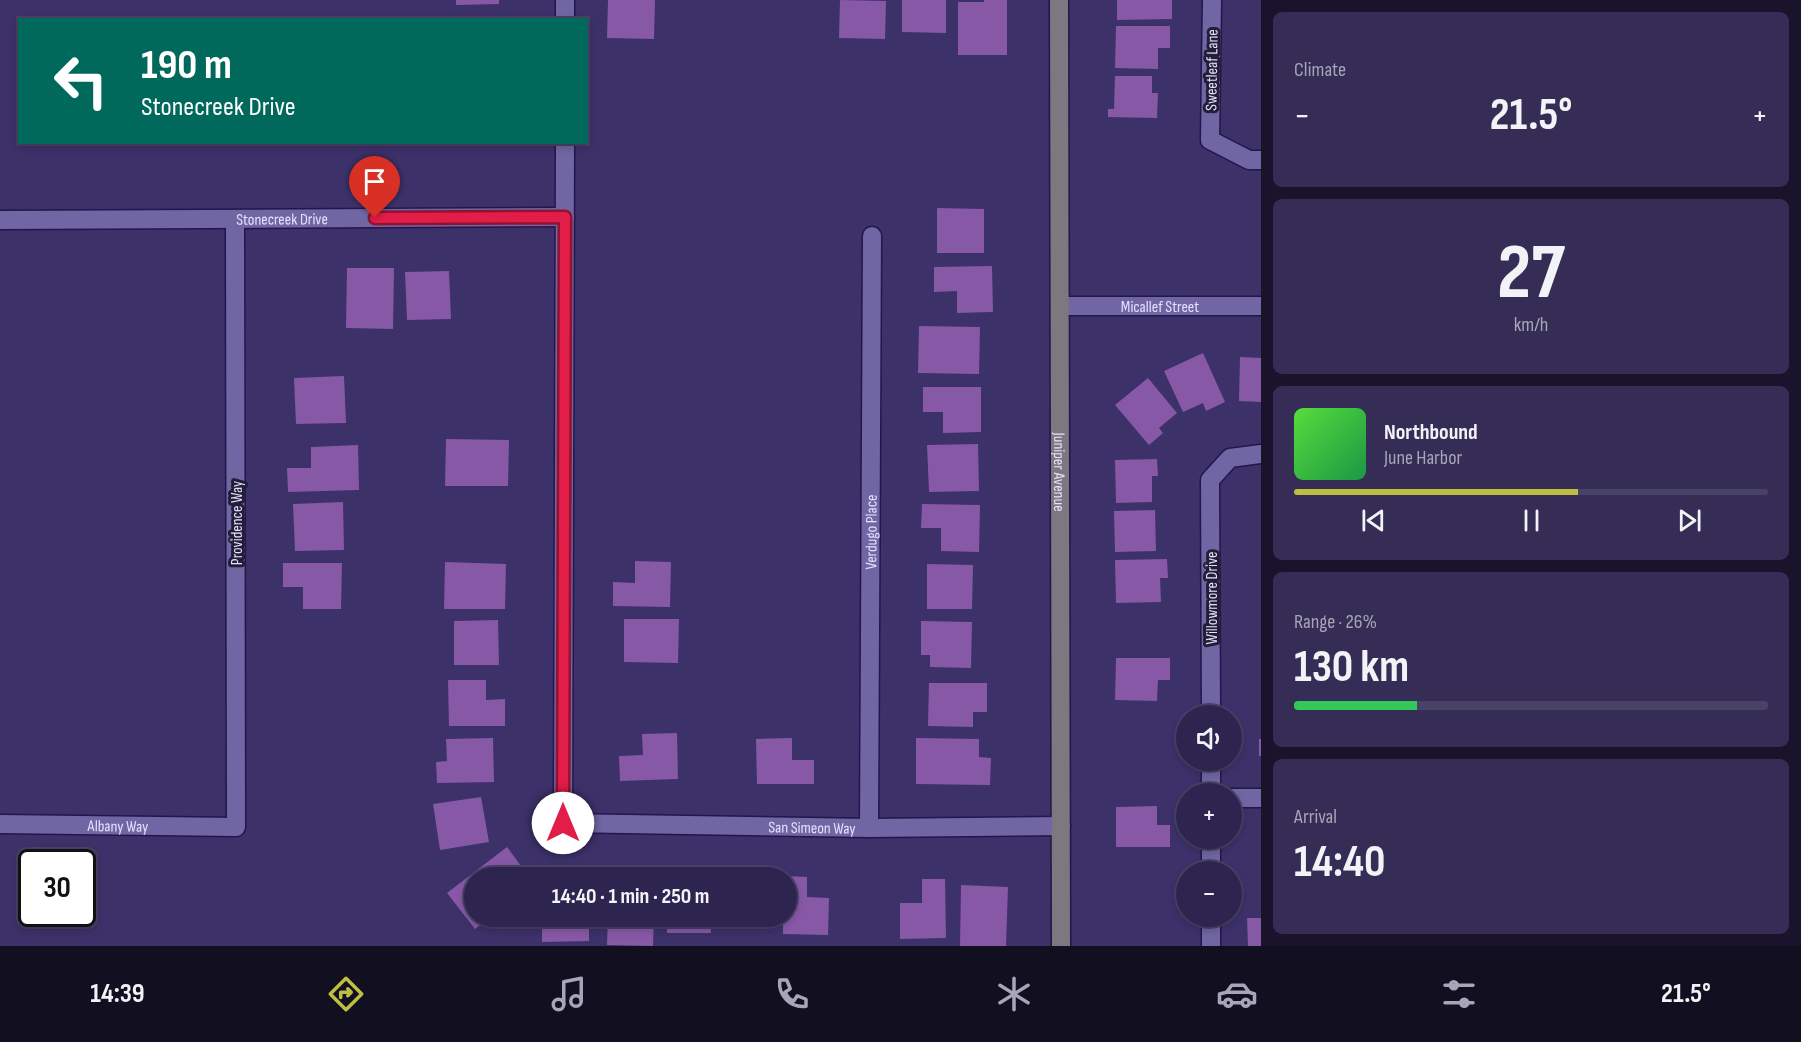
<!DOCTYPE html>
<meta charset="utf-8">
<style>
body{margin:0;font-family:"Sofia Sans Condensed",sans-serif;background:#352d56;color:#f1f3f6;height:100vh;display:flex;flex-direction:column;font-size:22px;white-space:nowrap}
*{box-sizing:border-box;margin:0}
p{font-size:20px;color:#a7a5b7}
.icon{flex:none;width:33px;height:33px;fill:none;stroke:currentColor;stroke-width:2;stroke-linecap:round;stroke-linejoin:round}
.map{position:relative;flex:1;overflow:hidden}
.panel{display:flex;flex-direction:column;gap:12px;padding:12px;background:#19142b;width:540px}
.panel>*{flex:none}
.banner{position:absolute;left:18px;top:18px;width:570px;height:126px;border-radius:0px;box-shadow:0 3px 9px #0003,0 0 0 2px #484266;background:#00695c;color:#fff;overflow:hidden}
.fabs{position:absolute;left:1176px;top:705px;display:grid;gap:12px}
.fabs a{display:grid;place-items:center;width:66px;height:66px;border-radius:50%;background:#2d254f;box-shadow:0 3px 9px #0003,0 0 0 2px #484266;font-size:30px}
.speed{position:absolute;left:18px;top:849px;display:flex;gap:12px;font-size:30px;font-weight:700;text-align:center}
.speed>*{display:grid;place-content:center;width:78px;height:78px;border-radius:50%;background:#2d254f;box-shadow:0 3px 9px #0003,0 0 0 2px #484266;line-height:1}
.speed .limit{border:3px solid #111;border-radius:9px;background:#fff;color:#111}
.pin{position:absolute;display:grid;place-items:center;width:51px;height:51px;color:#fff;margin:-62px -26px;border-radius:50% 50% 50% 0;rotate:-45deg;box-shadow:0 0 6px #0007}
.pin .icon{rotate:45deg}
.me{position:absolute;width:66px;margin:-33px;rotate:0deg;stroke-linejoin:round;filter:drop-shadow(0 0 4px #0008)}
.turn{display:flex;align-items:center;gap:21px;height:126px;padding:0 24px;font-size:27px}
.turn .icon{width:78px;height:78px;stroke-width:2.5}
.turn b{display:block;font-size:42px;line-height:51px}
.big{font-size:45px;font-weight:700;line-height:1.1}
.panel .widget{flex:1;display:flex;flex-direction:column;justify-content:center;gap:9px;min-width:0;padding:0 21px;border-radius:9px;background:#352d56}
.panel .dial{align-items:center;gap:0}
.dial b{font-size:78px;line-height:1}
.song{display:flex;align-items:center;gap:18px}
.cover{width:72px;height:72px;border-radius:9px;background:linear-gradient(135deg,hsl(110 70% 55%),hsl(140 70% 35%))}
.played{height:6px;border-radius:3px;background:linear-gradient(90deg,#bdbf43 60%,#484266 60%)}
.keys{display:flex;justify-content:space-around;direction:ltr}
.heat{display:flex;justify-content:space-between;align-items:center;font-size:33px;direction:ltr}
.charge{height:9px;border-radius:4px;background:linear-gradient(90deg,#34c759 26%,#484266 0)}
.trip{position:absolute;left:464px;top:867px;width:333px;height:60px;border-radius:30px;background:#2d254f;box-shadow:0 3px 9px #0003,0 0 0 2px #484266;font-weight:700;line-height:60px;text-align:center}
.dock{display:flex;height:96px;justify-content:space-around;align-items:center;background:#120f20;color:#a7a5b7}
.dock .icon{width:42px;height:42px}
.dock .current{color:#bdbf43}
.dock b{font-size:27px;color:#f1f3f6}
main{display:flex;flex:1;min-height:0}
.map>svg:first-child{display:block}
</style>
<main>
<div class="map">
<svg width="1261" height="946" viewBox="0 0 1261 946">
<rect width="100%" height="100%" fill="#3c3169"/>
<path fill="#8758a6" d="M456 0H499V4L456 5Z
M608 0H655L654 39 607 38Z
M840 0 886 1 885 39 839 38Z
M902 0H946V33L902 32Z
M984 0H1007V55H958V2H984Z
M1117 0H1172V19L1117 20Z
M487 17V20H454V18Z
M1116 26H1170V48H1158V69L1115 68Z
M1115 76H1152V93H1158L1157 118 1108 117V109H1114Z
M937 208 984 209V253H937Z
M992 266 993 312 957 313V291L934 292V267Z
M347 268H394L393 329 346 328Z
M449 271 451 319 407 320 405 272Z
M919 326 980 327 979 374 918 373Z
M1203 353 1225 402 1206 411 1203 403 1183 412 1164 371Z
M1240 357 1261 358V402L1239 401Z
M344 376 346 423 296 424 294 378Z
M1148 378 1177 413 1159 428 1163 433 1149 445 1115 405Z
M923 387H981V432L943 433V412H923Z
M446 439 509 440 508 486H445Z
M978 444 979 491 929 492 927 445Z
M358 445 359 490 288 492 287 468H311V447Z
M1157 459 1158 476H1152V502L1116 503 1115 460Z
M343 502 344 550 295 551 293 504Z
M922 504 980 505 979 552 941 551V528H921Z
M1155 510 1156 551 1115 552 1114 511Z
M1167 559 1168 578H1160L1161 602 1116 603 1115 560Z
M635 561 671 562 670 607 613 606V582L635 583Z
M445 562 506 564 505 609H444Z
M283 563H342L341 609H303V587H283Z
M927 564 973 565 972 609H927Z
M624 619H679L678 663 624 662Z
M498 620 499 665H454V621Z
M921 621 972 622 971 668 930 667V655H921Z
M1116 658H1170V680H1158L1157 701 1115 700Z
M448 680H486V700L505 699V726H449Z
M929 683H987V712H973V727L928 726Z
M677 733 678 779 620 781 619 756 643 755 642 734Z
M493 738 494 782 437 783 436 762 447 761 446 739Z
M792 738V760H814V784H757L756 739Z
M916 738 979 739V757L991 758 990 785 916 784Z
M1259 739H1261V756H1259Z
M481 797 489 842 440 850 433 804Z
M1157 806V825H1170V847H1116V807Z
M507 847 521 866 507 878H474V916H492L475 929 447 893Z
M786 876 807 877V897L829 898 828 935 783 934V916H786Z
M922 879H945L946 938 900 939V903H922Z
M961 885 1008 887 1006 946H960Z
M542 916H589V941L542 942Z
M608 916H654L653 946 607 945Z
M667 916H710L711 933H667Z
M726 916H770V926L726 925Z
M1247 918H1261V946H1248Z"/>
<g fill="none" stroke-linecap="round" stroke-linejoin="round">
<g stroke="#24164c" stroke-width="21">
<g id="street">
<path d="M565 0V20"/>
<path d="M1212 0 1210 140 1249 160H1261"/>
<path id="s1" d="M565 142 563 823 869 828 1061 826"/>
<path id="s2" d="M0 220 565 217"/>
<path id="s3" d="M1060 306H1261"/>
<path d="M1211 716 1210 480 1230 458 1261 454"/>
<path d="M1211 760V794"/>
<path d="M1232 798H1261"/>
<path id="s4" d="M0 824 236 827 235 219"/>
<path id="s5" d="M869 828 872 236"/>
<path d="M1211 838V872"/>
<path d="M1211 916V946"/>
</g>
</g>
<g stroke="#24164c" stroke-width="21">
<g id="secondary">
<path id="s6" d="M1059 0 1061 946"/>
</g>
</g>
<use href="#street" stroke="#7066a3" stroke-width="18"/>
<use href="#secondary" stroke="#7d777f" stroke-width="18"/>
</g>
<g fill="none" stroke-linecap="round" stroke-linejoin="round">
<g stroke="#92132f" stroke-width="15">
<path id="route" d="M375 218 565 217 563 823"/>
</g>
<use href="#route" stroke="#e11d48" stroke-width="10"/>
</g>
<g text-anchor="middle" stroke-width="6" stroke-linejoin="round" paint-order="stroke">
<g font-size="16" fill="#e4e1fd" stroke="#231e38">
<text transform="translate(1211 70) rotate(-89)" y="6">Sweetleaf Lane</text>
<text dy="6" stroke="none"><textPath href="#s2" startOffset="282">Stonecreek Drive</textPath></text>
<text dy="6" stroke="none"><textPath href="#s3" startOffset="100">Micallef Street</textPath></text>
<text dy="6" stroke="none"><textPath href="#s6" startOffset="472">Juniper Avenue</textPath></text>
<text transform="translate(236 523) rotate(-90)" y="6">Providence Way</text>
<text dy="6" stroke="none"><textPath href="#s5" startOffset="296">Verdugo Place</textPath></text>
<text transform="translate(1211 598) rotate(-90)" y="6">Willowmore Drive</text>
<text dy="6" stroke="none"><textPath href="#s4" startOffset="118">Albany Way</textPath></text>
<text dy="6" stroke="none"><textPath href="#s1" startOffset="930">San Simeon Way</textPath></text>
</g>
</g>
</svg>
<div class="fabs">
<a><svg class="icon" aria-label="sound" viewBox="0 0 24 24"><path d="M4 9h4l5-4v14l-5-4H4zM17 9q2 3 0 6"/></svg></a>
<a>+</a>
<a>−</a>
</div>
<div class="speed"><div class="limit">30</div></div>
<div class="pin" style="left:375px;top:218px;background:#d93025"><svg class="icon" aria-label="arrive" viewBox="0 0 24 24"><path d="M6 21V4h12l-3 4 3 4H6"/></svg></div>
<svg class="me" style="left:563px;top:823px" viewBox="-20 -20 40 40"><circle r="19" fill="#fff"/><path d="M0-13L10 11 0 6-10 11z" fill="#e11d48"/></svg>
<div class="trip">14:40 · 1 min · 250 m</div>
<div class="banner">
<div class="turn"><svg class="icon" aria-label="left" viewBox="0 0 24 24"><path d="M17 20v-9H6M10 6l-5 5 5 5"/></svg><div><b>190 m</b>Stonecreek Drive</div></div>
</div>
</div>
<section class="panel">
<div class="widget"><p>Climate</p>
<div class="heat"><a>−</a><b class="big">21.5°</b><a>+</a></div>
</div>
<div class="widget dial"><b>27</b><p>km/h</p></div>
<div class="widget">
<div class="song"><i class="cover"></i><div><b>Northbound</b><p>June Harbor</p></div></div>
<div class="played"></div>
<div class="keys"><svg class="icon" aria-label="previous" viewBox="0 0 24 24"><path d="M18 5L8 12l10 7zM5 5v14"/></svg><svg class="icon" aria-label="pause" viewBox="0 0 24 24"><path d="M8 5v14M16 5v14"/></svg><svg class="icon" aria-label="next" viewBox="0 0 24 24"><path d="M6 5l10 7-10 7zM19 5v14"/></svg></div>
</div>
<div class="widget"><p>Range · 26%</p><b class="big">130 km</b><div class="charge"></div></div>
<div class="widget"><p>Arrival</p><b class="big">14:40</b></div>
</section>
</main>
<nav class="dock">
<b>14:39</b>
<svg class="icon current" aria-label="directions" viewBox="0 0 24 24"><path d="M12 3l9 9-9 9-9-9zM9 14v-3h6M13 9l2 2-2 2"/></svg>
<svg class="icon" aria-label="music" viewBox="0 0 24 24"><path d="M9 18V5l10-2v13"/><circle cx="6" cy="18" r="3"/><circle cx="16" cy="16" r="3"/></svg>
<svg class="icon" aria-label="phone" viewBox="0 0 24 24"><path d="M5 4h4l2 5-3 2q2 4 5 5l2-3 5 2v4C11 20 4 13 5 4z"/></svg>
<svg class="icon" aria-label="climate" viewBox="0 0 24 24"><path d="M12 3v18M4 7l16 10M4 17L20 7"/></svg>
<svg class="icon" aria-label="car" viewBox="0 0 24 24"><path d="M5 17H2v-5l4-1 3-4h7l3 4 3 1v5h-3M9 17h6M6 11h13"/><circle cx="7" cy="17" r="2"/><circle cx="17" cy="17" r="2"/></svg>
<svg class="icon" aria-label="filters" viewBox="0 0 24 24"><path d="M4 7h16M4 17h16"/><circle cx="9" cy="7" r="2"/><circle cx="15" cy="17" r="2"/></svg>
<b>21.5°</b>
</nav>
